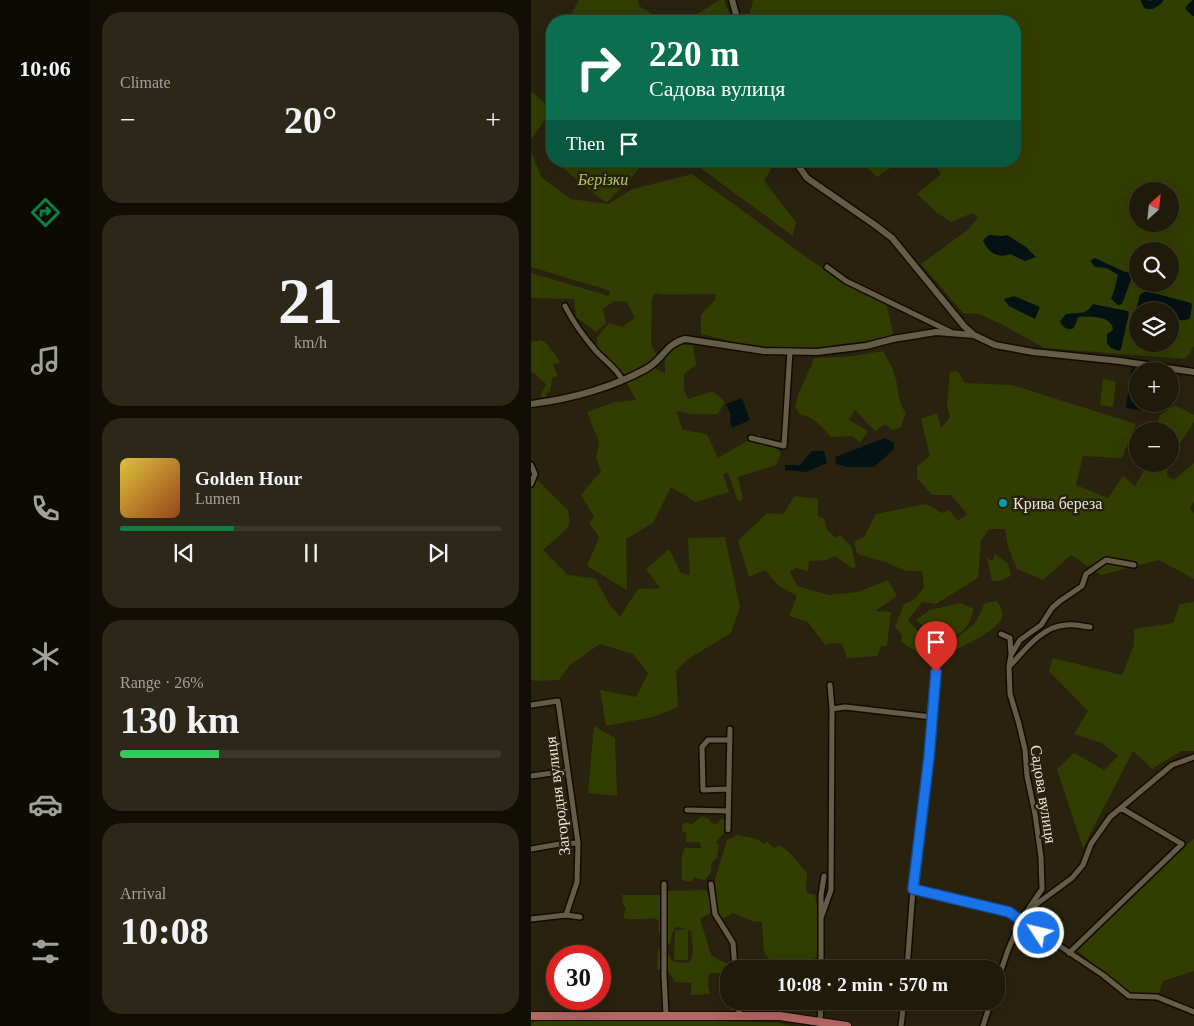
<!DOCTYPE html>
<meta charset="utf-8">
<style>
body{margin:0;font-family:"Times New Roman",serif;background:#2c2718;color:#f1f3f6;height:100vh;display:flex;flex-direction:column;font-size:19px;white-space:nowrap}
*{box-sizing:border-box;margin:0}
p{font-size:16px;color:#a1a19c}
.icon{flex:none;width:28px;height:28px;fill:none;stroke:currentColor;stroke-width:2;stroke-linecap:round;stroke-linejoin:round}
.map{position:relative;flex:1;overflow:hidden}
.drawer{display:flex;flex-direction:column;gap:12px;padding:12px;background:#110e06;width:441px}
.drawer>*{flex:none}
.top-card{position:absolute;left:15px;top:15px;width:475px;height:152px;border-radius:20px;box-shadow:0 5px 20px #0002,0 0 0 1px #3c382b;background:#0b6e4f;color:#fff;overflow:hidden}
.needle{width:32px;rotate:27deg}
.controls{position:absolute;left:598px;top:182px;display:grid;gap:10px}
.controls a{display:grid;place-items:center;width:50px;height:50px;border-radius:50%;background:#1f1a0a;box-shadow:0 5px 20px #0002,0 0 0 1px #3c382b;font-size:25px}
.speed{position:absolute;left:15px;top:945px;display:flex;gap:10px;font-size:25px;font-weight:700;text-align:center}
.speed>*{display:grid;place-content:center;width:65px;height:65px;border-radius:50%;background:#1f1a0a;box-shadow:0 5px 20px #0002,0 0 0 1px #3c382b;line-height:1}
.speed .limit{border:8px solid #d22;background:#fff;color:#111}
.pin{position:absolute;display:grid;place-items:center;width:42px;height:42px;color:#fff;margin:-51px -21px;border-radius:50% 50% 50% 0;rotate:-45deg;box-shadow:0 0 5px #0007}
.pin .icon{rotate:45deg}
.me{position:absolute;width:55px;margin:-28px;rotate:305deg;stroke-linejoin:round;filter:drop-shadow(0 0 4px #0008)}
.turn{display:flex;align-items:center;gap:18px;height:105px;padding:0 20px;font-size:22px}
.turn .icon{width:65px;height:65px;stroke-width:2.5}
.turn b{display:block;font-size:35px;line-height:42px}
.then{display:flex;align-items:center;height:48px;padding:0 20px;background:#0003;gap:10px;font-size:19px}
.big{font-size:38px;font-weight:700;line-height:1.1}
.drawer .card{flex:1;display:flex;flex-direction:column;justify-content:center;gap:8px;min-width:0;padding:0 18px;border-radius:20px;background:#2c2718}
.drawer .dial{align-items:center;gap:0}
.dial b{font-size:65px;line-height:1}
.song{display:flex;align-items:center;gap:15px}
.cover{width:60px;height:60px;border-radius:8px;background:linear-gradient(135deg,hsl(50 70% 55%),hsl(20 70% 35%))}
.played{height:5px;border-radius:2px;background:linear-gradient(90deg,#0b8043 30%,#3c382b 30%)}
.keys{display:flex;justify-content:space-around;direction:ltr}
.heat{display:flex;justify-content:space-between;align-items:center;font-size:28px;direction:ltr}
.charge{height:8px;border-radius:4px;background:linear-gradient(90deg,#34c759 26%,#3c382b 0)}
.trip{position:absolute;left:189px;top:960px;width:285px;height:50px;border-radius:20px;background:#1f1a0a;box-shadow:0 5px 20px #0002,0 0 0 1px #3c382b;font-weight:700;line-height:50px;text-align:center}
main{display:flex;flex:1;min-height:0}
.dock{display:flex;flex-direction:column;width:90px;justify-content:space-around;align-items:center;background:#0c0a04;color:#a1a19c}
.dock .icon{width:35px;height:35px}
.dock .current{color:#0b8043}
.dock b{font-size:22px;color:#f1f3f6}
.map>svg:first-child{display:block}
</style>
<main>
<nav class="dock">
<b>10:06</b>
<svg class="icon current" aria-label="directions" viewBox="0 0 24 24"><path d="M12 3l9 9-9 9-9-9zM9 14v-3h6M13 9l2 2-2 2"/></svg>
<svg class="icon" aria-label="music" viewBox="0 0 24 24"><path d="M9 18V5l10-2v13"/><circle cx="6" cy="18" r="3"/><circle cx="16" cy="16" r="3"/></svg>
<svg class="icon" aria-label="phone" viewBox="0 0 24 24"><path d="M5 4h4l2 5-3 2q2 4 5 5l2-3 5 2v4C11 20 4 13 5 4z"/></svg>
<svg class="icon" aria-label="climate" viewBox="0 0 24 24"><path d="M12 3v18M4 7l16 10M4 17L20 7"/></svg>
<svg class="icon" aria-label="car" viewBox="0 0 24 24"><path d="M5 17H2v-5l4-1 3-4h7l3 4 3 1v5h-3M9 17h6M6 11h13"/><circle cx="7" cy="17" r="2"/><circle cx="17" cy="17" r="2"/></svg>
<svg class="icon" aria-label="filters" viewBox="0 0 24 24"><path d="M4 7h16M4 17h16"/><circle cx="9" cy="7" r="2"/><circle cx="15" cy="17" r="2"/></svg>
</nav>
<section class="drawer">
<div class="card"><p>Climate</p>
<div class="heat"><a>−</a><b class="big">20°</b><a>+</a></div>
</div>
<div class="card dial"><b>21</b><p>km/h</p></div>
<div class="card">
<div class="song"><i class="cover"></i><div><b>Golden Hour</b><p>Lumen</p></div></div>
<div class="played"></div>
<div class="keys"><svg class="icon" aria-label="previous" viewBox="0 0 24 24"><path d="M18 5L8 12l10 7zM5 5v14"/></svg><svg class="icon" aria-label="pause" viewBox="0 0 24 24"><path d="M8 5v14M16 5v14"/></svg><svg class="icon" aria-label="next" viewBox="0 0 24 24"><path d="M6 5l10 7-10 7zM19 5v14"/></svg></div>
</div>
<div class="card"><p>Range · 26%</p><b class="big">130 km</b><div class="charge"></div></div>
<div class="card"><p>Arrival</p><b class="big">10:08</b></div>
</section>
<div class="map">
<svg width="663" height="1026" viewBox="0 0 663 1026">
<rect width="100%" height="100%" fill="#29220e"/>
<path fill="#323d02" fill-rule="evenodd" d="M48 0H107L108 6 129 18 150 15 160 18 188 0H193L201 21H36Z
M222 0H663V346L655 359 513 348 472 325 448 314 432 313 390 264 438 229 447 217 441 213 421 222 406 213 386 194 410 174 400 161H484V21H217ZM606 191H639V224H606ZM606 251H639V284H606ZM606 311H639V344H606Z
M0 91 21 109 0 140Z
M0 152 11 178 40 199 77 204 102 189 161 174 278 259 311 281 355 302 363 337 284 348 218 346 170 334V315L184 300 185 294 137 295 124 293 121 299 120 344 126 356 114 367 92 376 86 367 66 349V337L78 323 91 327 104 318 96 302 83 301 72 309 75 323 65 332 45 317 43 299 0 298V273L78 296 79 291 0 267Z
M25 161H114L99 179 75 203 24 162Z
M160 161H245L233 181 265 222 262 236Z
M329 161H370L346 177Z
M10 340 17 345 29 362 22 365 27 376 21 378 19 392 16 393 14 398 9 396 15 384 0 371V342Z
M146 345H162L165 365 153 374V390L157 399 182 391 194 402 187 414H162L145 411 152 430 176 434 187 458 228 434 250 453 245 465 207 477 212 500 207 501 197 473 192 474 198 492 165 502 140 487 122 523 95 539 96 590 56 566 68 537 58 523 63 517 50 495 70 471 65 458 68 442 56 412 84 402 105 400 94 380 122 367 134 374V358Z
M352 351C356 359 362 367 364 376 368 389 366 402 375 413L369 428 361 430 354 424 344 431 324 410 318 420 337 431 329 443 322 436 300 437C292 428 282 416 269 415L264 406C268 389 277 375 283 358L322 356Z
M427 371 434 383 481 385 605 424 591 458 552 456 545 485 577 498 592 476 604 486 614 469 615 464H637L636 476 643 480 663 463V501L659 509 663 513V579L628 560 570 575 540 555 512 580 486 569 477 547 474 529H458L450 541 447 578 405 604 391 602 377 620 409 656 404 664 370 642 371 635 364 627 373 604 384 599 393 587 391 571H375L354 562 326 554 323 541 333 537 345 514 395 504 411 513 418 510 427 521 436 514 420 495H401L386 478V466L399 456 390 419 406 413 410 428 419 417 416 405 419 372Z
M572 379 585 381 582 407 569 405Z
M644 405 663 415V422L639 458V431H624L629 415Z
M5 479 37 510 39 523 35 530 12 550 37 575 64 578 78 604 89 617 107 589 129 588 115 569 138 549 150 573 159 575 157 538 194 537 209 607 200 633 157 659 145 671 147 707 122 717 75 726 69 690 105 697 117 673 102 654 69 644 39 665 28 680 4 681 0 679V490Z
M263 496 287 499V516L293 519 297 531 305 538 309 535 320 546 325 567 321 568 304 556 295 560 278 561 277 571 265 568 259 572 266 586 298 595 327 592 357 580 366 596 344 611 360 612 356 646H350L346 656 316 658 311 644 301 643 294 645 277 622 258 616 266 596 248 586 234 570 218 577 207 541 236 513 253 514Z
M464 554 477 564 480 576 468 581H461L456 558 461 561Z
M466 601C470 607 474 613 470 620 463 632 434 645 422 651L421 642 444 623 454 603Z
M663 602V751H650L621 769 602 751 552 848 526 769 543 753 573 770 587 756 571 743 543 734 557 711 518 671 522 658 591 675 603 645V629L642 623 649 604Z
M430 603 443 609C437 632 428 637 405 639L385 620 399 610Z
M63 726 84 738 86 796 57 793Z
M171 816 179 820 181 823 185 825 190 819 196 820 193 828V833L185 842 188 845 186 857 180 864V872L174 880 165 878 164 876 160 882 151 880V855L154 848H170L169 842H155V833L151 831V825L156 822 160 825Z
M206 835 226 839 233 844 236 842 243 848 249 845 258 852 276 873 275 892 284 895 286 906V957L276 962 242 965 233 952 231 922 221 921 202 913 193 918 179 913 169 919 180 955 194 963 201 964V969H198L197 972 189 973H178L177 984 179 994 160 995V983L144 982 138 972 126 969 127 948 137 952 141 961 150 963 159 962 162 952 160 931 157 930V960H143L144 930 157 929 145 927 141 933 139 945 130 942 127 928 128 923 126 919C117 918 100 921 92 918L95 908 92 904 91 895H130L136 891 174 890 179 894 183 892 184 879 196 840Z
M663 839V971L632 981 627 995 598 992 545 950 649 849Z
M149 1020 247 1023 262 1026H0V1023L7 1021Z"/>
<path fill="#041214" d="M458 235 471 236 476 235 495 247 505 257 494 261 479 254C467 259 456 252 452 240Z
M564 258 594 272 600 273 601 277 591 304 587 305 580 299 583 291 587 275 576 268 564 267 559 261Z
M615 291 660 303 661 306 659 318C653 323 645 319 639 316V311L605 310 609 295Z
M483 296 509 307 504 319 478 306 473 299Z
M562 304 596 311 598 313 590 349 588 351 580 348 576 343V334L582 330C582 316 558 316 547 317L543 328C537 331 531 327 529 321L535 314C548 312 554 316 562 304Z
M603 368 630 371H606V404H632L628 412 626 413 595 408 600 370Z
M211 398 219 420 201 428 199 422 200 415 195 404Z
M354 438 363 443V449L343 467H317L305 464 304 457Z
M281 451H293L296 463 275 472 254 470V465H269Z"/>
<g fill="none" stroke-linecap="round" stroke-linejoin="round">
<path stroke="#041214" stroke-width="8" d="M614 0 616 5H621L628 0
M663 4 659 8 663 12"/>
<g stroke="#120b00" stroke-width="8">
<path id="minor" d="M296 267 315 281 420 332
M34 306C42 322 53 337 65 351 74 361 84 367 91 379
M220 438 253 446 259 351
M0 465 4 474 0 484
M470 634 479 638 480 654
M478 667C493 651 511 626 535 625 542 624 551 626 559 627
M0 705 27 701 47 843 46 882 35 915
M301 709 314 707 401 717
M0 776 36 771
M198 789 172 790 171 747 177 740H199
M156 810 197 811
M197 830 199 729
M0 849 29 844 47 843
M133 884V975L135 1015
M180 884 184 914 202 943 204 969
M382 889 478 912 572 975 598 996 626 997 663 1012
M499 909 541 878 552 865 560 844 579 817 641 765 663 757
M290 918 300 890 301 709 299 685
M0 919 35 915 49 917
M538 953 651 844 590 808
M290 969V895L293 876
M376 969 382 889 398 757 405 671
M465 985 477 950 490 920 511 889 510 857 504 814 496 776 494 750 488 724 479 694 478 667 480 655 489 640 510 625 521 608 529 601 551 586 555 574 575 560 603 565
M207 1001 208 1015
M289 1022 290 1001
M370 1026 373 1001
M452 1026 460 1001"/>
</g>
<g stroke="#120b00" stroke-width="9">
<path id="tertiary" d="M201 0 207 21
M264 161 276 178 344 225 361 238 433 326 443 335 464 345 502 352 589 361 663 372
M0 404C39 399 80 388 115 369 132 360 134 344 154 339L233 351 286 352 335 346 362 339 405 332 443 335"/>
</g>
<g stroke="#120b00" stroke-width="10">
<path id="primary" d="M0 1016H249L316 1026"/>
</g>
<use href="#minor" stroke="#655d47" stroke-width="5"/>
<use href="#tertiary" stroke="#655d47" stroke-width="6"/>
<use href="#primary" stroke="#b46763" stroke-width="8"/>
</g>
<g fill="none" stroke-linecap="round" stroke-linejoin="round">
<g stroke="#114b97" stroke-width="12">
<path id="route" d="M405 672 398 757 382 889 478 912 508 933"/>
</g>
<use href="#route" stroke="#1a73e8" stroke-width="9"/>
</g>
<circle fill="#0f9aa8" stroke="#29220e" stroke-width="2" cx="472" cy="503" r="5"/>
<g text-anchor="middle" stroke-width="5" stroke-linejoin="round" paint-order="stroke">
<g font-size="16" font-style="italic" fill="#b3cd62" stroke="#29220e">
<text x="72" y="185">Берізки</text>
</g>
<g font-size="16" fill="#eae5d8" stroke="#29220e" text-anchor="start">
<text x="482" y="509">Крива береза</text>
</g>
<g font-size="16" fill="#eae5d8" stroke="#29220e">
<text transform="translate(513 794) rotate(81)" y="6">Садова вулиця</text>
<text transform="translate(26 796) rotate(-97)" y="6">Загородня вулиця</text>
</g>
</g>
</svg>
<div class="controls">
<a><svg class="needle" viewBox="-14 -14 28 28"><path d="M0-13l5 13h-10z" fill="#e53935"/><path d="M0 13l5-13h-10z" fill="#a1a19c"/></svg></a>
<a><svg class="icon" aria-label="search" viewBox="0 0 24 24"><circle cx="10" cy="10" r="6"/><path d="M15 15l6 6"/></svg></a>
<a><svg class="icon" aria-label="layers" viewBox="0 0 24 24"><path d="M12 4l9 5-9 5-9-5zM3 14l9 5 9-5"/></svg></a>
<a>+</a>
<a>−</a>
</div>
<div class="speed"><div class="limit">30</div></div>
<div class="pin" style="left:405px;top:672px;background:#d93025"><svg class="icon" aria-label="arrive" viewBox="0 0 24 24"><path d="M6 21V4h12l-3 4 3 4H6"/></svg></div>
<svg class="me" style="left:508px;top:933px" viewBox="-20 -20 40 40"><circle r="17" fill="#1a73e8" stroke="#fff" stroke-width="3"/><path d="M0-11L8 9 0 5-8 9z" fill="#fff"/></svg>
<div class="trip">10:08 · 2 min · 570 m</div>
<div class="top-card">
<div class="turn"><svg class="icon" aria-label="right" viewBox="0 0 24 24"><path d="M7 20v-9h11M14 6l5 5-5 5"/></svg><div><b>220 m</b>Садова вулиця</div></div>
<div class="then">Then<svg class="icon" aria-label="arrive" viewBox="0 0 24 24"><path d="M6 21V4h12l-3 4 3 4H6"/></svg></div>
</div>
</div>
</main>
